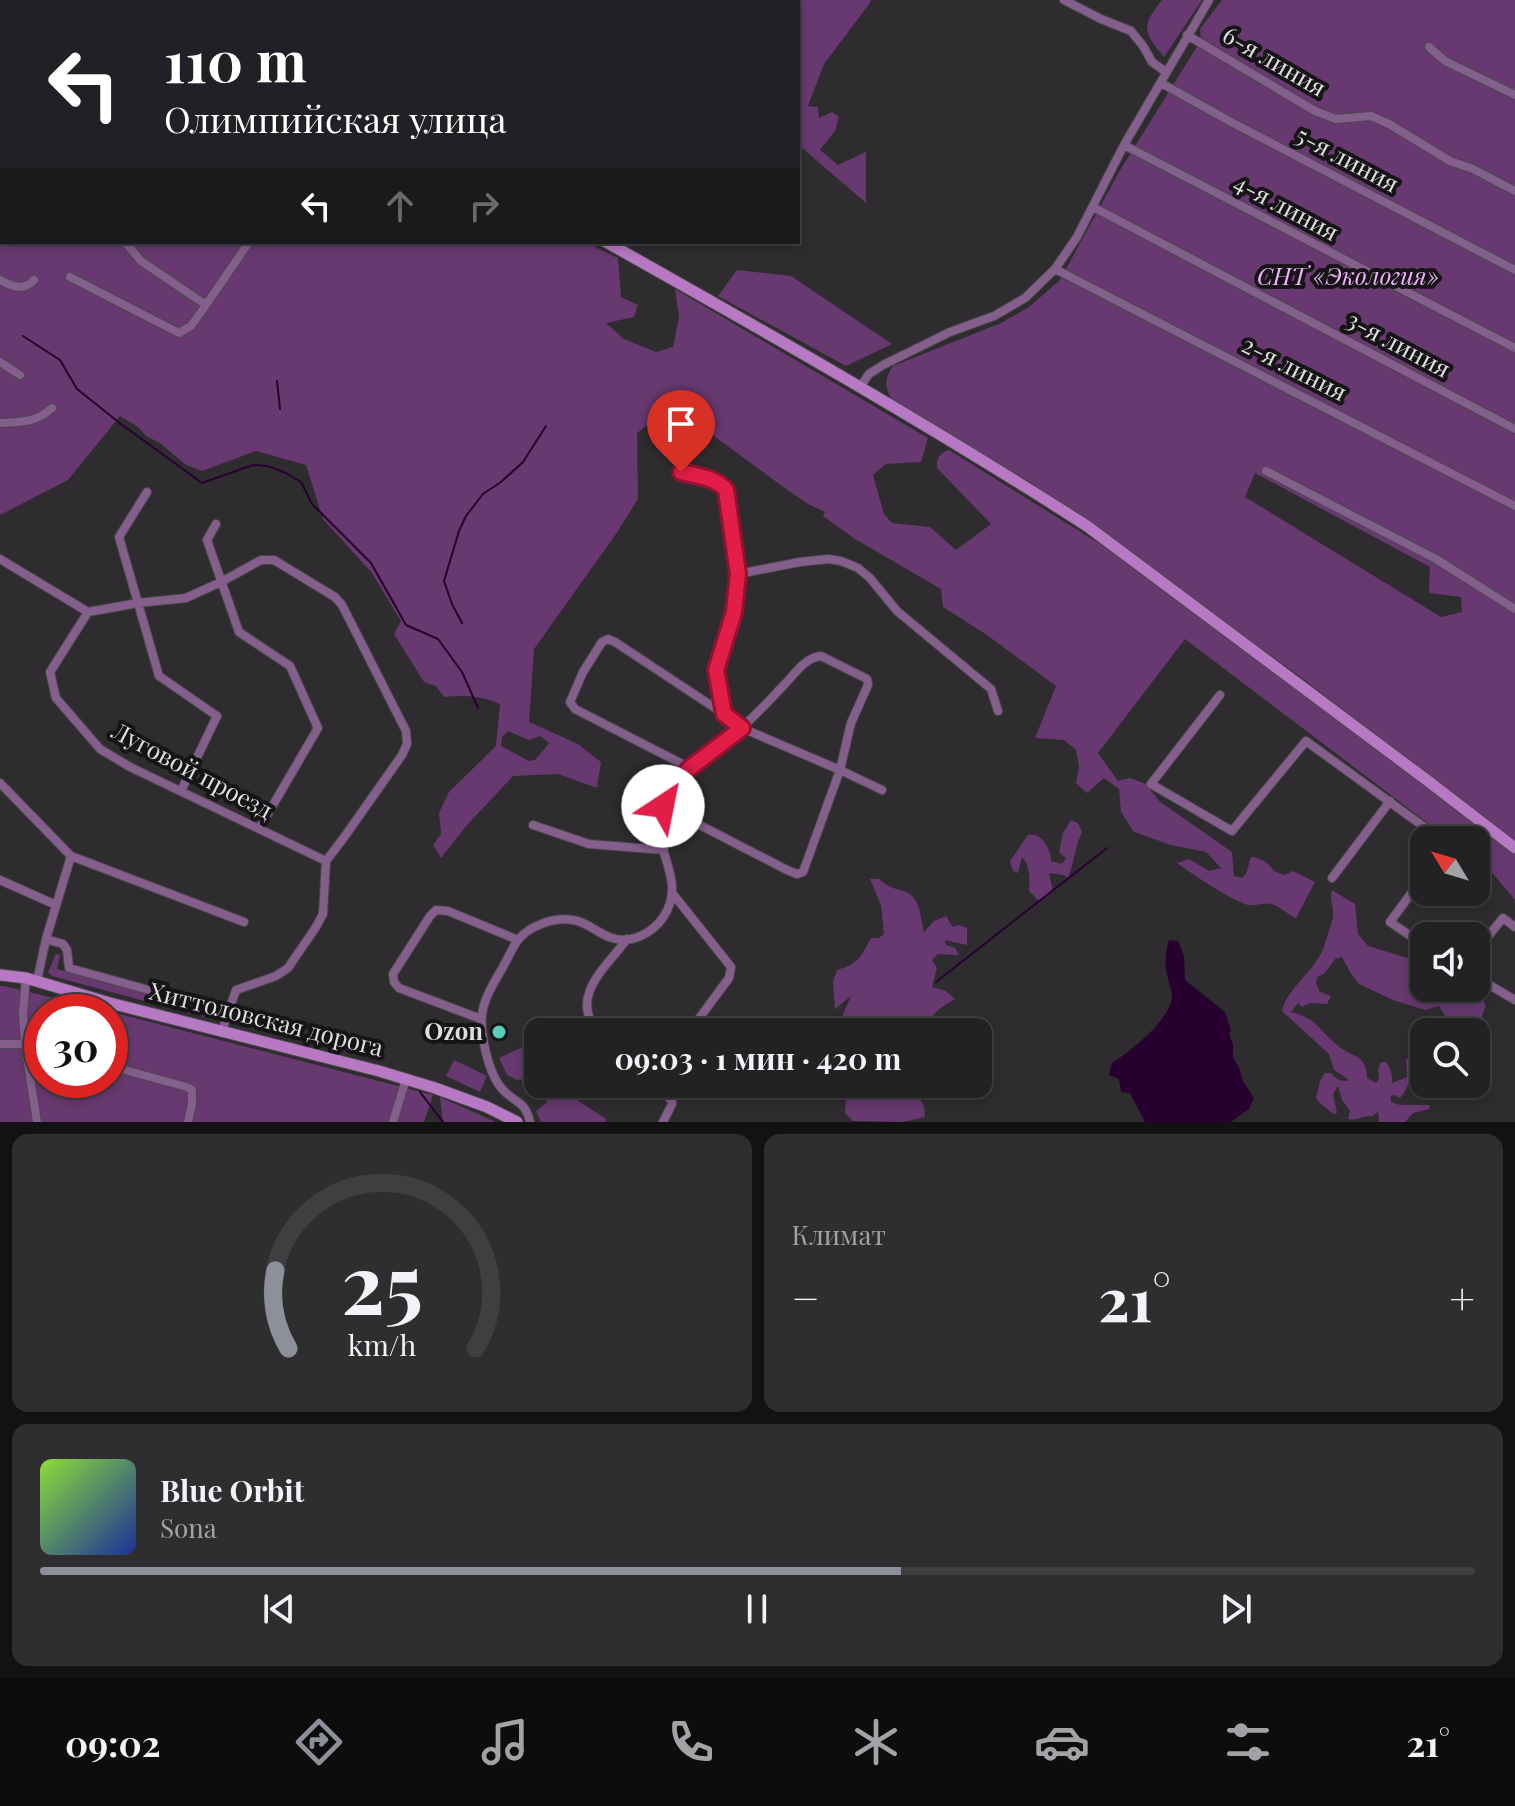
<!DOCTYPE html>
<html lang="ru">
<meta charset="utf-8">
<style>
body{margin:0;font-family:"Playfair Display",serif;background:#2e2e30;color:#f1f3f6;height:100vh;display:flex;flex-direction:column;font-size:30px;white-space:nowrap}
*{box-sizing:border-box;margin:0}
p{font-size:26px;color:#a2a3a6}
.icon{flex:none;width:44px;height:44px;fill:none;stroke:currentColor;stroke-width:2;stroke-linecap:round;stroke-linejoin:round}
.map{position:relative;height:1122px;overflow:hidden}
.details{display:flex;flex-direction:column;gap:12px;padding:12px;background:#131213;flex:1}
.details>*{flex:none}
.guide{position:absolute;left:0px;top:0px;width:800px;height:244px;box-shadow:0 4px 12px #0003,0 0 0 2px #3f3e41;background:#202124;color:#fff;overflow:hidden}
.needle{width:52px;rotate:308deg}
.fabs{position:absolute;left:1410px;top:826px;display:grid;gap:16px}
.fabs a{display:grid;place-items:center;width:80px;height:80px;border-radius:16px;background:#222123;box-shadow:0 4px 12px #0003,0 0 0 2px #3f3e41;font-size:40px}
.speed{position:absolute;left:24px;top:994px;display:flex;gap:16px;font-size:40px;font-weight:700;text-align:center}
.speed>*{display:grid;place-content:center;width:104px;height:104px;border-radius:50%;background:#222123;box-shadow:0 4px 12px #0003,0 0 0 2px #3f3e41;line-height:1}
.speed .limit{border:12px solid #d22;background:#fff;color:#111}
.pin{position:absolute;display:grid;place-items:center;width:68px;height:68px;color:#fff;margin:-82px -34px;border-radius:50% 50% 50% 0;rotate:-45deg;box-shadow:0 0 8px #0007}
.pin .icon{rotate:45deg}
.me{position:absolute;width:88px;margin:-44px;rotate:34deg;stroke-linejoin:round;filter:drop-shadow(0 0 6px #0008)}
.turn{display:flex;align-items:center;gap:28px;height:168px;padding:0 32px;font-size:36px}
.turn .icon{width:104px;height:104px;stroke-width:2.5}
.turn b{display:block;font-size:56px;line-height:68px}
.lanes{display:flex;align-items:center;height:76px;padding:0 32px;background:#0003;justify-content:center;gap:40px;direction:ltr}
.lanes .off{opacity:.35}
.big{font-size:60px;font-weight:700;line-height:1.1}
.details .tile{flex:1;display:flex;flex-direction:column;justify-content:center;gap:12px;min-width:0;padding:0 28px;border-radius:16px;background:#2e2e30}
.details .dial{align-items:center;gap:0}
.dial svg{height:208px;overflow:visible;fill:none;stroke:#3f3e41;stroke-width:7;stroke-linecap:round;text-anchor:middle}
.dial text{fill:#f1f3f6;stroke:none}
.song{display:flex;align-items:center;gap:24px}
.cover{width:96px;height:96px;border-radius:12px;background:linear-gradient(135deg,hsl(90 70% 55%),hsl(230 70% 35%))}
.played{height:8px;border-radius:4px;background:linear-gradient(90deg,#8c9099 60%,#3f3e41 60%)}
.keys{display:flex;justify-content:space-around;direction:ltr}
.heat{display:flex;justify-content:space-between;align-items:center;font-size:44px;direction:ltr}
.details .tiles{flex:1;display:grid;gap:12px;grid-template-columns:1fr 1fr}
.tile:last-child{grid-column:span 2}
.trip{position:absolute;left:524px;top:1018px;width:468px;height:80px;border-radius:16px;background:#222123;box-shadow:0 4px 12px #0003,0 0 0 2px #3f3e41;font-weight:700;line-height:80px;text-align:center}
.menu{display:flex;height:128px;justify-content:space-around;align-items:center;background:#0e0d0e;color:#a2a3a6}
.menu .icon{width:56px;height:56px}
.menu .on{color:#8c9099}
.menu b{font-size:36px;color:#f1f3f6}
.map>svg:first-child{display:block}
</style>
<div class="map">
<svg width="1515" height="1122" viewBox="0 0 1515 1122">
<rect width="100%" height="100%" fill="#2e2c2f"/>
<path fill="#673970" fill-rule="evenodd" d="M0 0H309L311 2H2V242H585L618 258 621 297 638 305 634 317 606 323 624 339 656 352 673 347 679 317 675 289 928 438 921 462 886 464 873 475 884 514 892 523 930 527 956 550 991 524 937 468C936 458 939 454 949 450L1145 572 1515 854V900L1490 870 1476 860V840H1450L1185 639 1098 753 1118 781 1130 778 1146 784 1159 801 1232 852 1234 876 1242 878 1246 874 1251 857C1260 857 1270 864 1274 871L1284 875 1293 871 1315 882 1296 918C1288 915 1282 908 1274 905 1266 901 1258 906 1249 905 1237 904 1189 872 1177 863L1189 859 1209 871 1221 868 1206 852 1171 845 1134 832 1121 812 1119 789 1104 778 1087 793 1076 783 1079 767 1076 750 1064 740 1035 738 1056 686 987 635 943 607 941 589 855 539 823 516 825 512 808 504 782 486 673 406 637 433 638 499 616 534 534 649 529 722 578 744 601 762 597 788 558 774 513 776 467 825 441 858 433 845 441 834 439 813 449 792 496 746 500 704C481 696 465 695 444 697L436 686 424 682 394 634 401 621 372 573 323 519 306 465 256 451 202 471 186 465 160 443 146 436 138 427 120 416 68 480 0 515ZM508 731 529 740 540 736 549 743 535 760 529 761 501 746 502 737Z
M781 0H871L870 3 824 64 808 106 818 107 819 118 832 112 839 117 835 131 820 150 838 165 866 152V203L801 147V137L798 134V2H781Z
M1162 0H1202L1164 57C1143 32 1141 26 1162 0Z
M1222 0H1515V841L1298 675 1033 484 893 401C884 387 884 380 893 366L1001 323 1029 307 1060 280 1119 172 1201 40 1200 29ZM1255 473 1430 567 1429 593 1461 597 1462 612 1441 617 1245 497Z
M737 270 791 276 892 344 846 366 718 296Z
M1071 820 1078 823 1082 832C1075 847 1074 863 1068 878L1063 875 1049 873 1053 891 1039 901 1029 891C1030 880 1030 865 1022 857L1018 873 1013 871 1010 861 1028 835C1041 831 1051 849 1051 861L1062 864 1066 858 1059 852 1063 833Z
M870 879H879C889 888 891 887 903 891 921 896 920 917 924 932L934 921 946 916 953 927 958 925 967 928V945L945 940 946 945 955 948 959 955 938 954 932 960 937 968 932 987 946 991 955 999C940 1008 929 1014 927 1032H864L865 1022 858 1032H847L843 1014 851 996 835 1009 833 981 837 970C858 964 861 957 871 938H879L884 934 881 905Z
M1332 890 1355 904 1358 934 1368 946 1424 963V988H1465L1479 997 1486 1005 1476 1033 1448 1032 1447 1019 1439 1006 1425 1010 1393 1000 1359 984 1351 974 1342 957 1335 959 1324 974 1317 977 1316 983 1320 992 1331 996 1327 1004 1310 1003 1302 1007 1298 1003 1291 1012C1319 1018 1322 1036 1344 1050 1349 1054 1356 1055 1361 1060 1366 1065 1367 1071 1367 1078L1376 1083 1379 1079 1378 1070 1381 1062H1386C1392 1070 1392 1075 1392 1083L1407 1077 1406 1059 1417 1060 1423 1065 1424 1078 1418 1073H1415C1408 1081 1407 1091 1400 1098L1395 1095 1391 1096V1102L1400 1105H1430L1429 1109 1413 1113 1405 1122H1379L1378 1112 1373 1116C1364 1115 1355 1121 1348 1119L1350 1111 1342 1100 1338 1086 1333 1094 1337 1113 1333 1114 1320 1103 1316 1098 1320 1081 1325 1073H1331C1336 1079 1342 1083 1349 1080L1334 1070 1329 1054 1282 1011C1287 988 1315 971 1324 947 1325 942 1333 920 1333 916 1334 906 1329 902 1332 890Z
M56 954 60 955 57 969 179 1003 216 1015 215 1020 52 976 48 972Z
M0 986H4L100 1009 433 1095 424 1122H0ZM42 1012H110V1080H42Z
M538 1044V1084H567L577 1100 606 1119 605 1122H541L536 1111 547 1102C543 1087 532 1076 517 1080L507 1075 499 1058 518 1049Z
M454 1060 487 1076 480 1092 446 1076Z
M819 1084H836L840 1092 848 1084H912L924 1107 925 1117 903 1122 853 1121 845 1113 846 1095 839 1099C831 1096 822 1092 819 1084Z
M440 1097 496 1122H443Z"/>
<path fill="#280030" d="M1169 940 1178 941 1184 956 1185 980 1225 1012 1231 1030 1229 1034 1233 1045V1058L1239 1067 1243 1081 1254 1098 1249 1109 1231 1122H1145L1130 1093 1121 1092 1119 1079 1109 1075 1112 1063C1131 1051 1170 1020 1172 997 1172 991 1169 984 1168 978 1164 965 1165 954 1169 940Z"/>
<g fill="none" stroke-linecap="round" stroke-linejoin="round">
<path stroke="#280030" stroke-width="2" d="M23 336 60 360 77 389 121 424 202 483 253 465 268 466 286 473 301 482 312 504 371 563 406 625 438 639 462 672 478 708
M277 381 280 409
M462 623 452 604 444 581 459 531 466 516 483 494 501 482 523 462 546 426
M936 982 1107 848
M420 1092 443 1122"/>
<g stroke="#4a484b" stroke-width="10">
<path id="street" d="M47 0 50 2
M140 0V2
M299 0 301 2
M460 0 462 2
M1064 0 1101 19 1131 31 1143 46 1152 62 1166 72
M401 2 402 0
M484 2 485 0
M1187 35 1315 111 1336 119 1371 116 1389 124 1450 161 1473 169 1515 191
M1429 47 1445 61 1515 95
M0 52 2 53
M1161 83 1233 123 1515 270
M0 127 2 128
M1124 145 1515 348
M0 204 2 205
M1093 207 1515 429
M125 242 141 261 206 305 249 242
M1055 269 1515 506
M70 277 179 333 191 326 206 305
M0 280C12 286 23 292 34 280
M0 362 20 375
M860 387 869 374 883 365 950 332 994 316 1025 298 1055 269 1077 237 1124 145 1209 0
M0 423C22 422 35 423 52 408
M1266 471 1436 559 1515 609
M681 472C696 476 715 477 726 490L738 574 734 612 716 670 724 713
M147 492 119 537 159 676 217 716 181 791
M216 524 207 540 239 632 290 666 318 728 259 829
M0 559 88 612 138 603 186 598 221 582 261 560H274L335 597 342 605 406 731 407 744 402 755 345 836 326 861 323 914 316 927 288 968 276 976 236 990 222 1031
M738 574 800 562 828 559 841 561 858 568 870 578 897 611 991 689 998 711
M88 612 50 672 56 698 100 749 130 767 326 861
M1220 695 1151 784 1232 831 1306 741 1442 840
M690 768 575 709 570 702 583 672 602 642 608 639 615 642 724 714 742 728 840 770 882 790
M0 783 71 856 46 939 37 981
M533 825 589 844 664 850
M71 856 244 922
M1424 876 1390 922 1424 945
M1332 878 1390 801
M0 880 56 905
M673 894 731 967 729 978 689 1032
M46 939 63 944 67 950 69 968 196 1003
M1476 951 1503 918 1515 927
M1476 977 1515 1000
M26 978 23 1013 25 1044 37 1122
M481 1019 399 988 394 982 393 974 430 916 436 910 448 911 518 940
M597 1032C569 995 606 968 627 939
M0 1044H25L42 1047
M110 1066 187 1087 192 1090V1104L188 1122
M655 1084 672 1101V1104L663 1122
M393 1122 406 1079
M530 1122C525 1101 517 1104 504 1091 488 1075 477 1027 484 1005 488 991 496 979 503 967 508 958 512 948 518 940 530 925 555 917 573 920 588 922 598 934 612 938 632 944 653 933 664 916 687 880 653 851 660 816 663 803 671 789 680 778 696 758 721 745 741 728 756 715 770 700 784 685 795 674 804 658 821 656L867 679 868 685 851 723 840 770 803 872 797 874 787 870 663 806"/>
</g>
<g stroke="#4a484b" stroke-width="13">
<path id="secondary" d="M321 0 323 2
M606 242C768 333 930 425 1087 526L1428 781 1515 848
M0 975 26 978 110 1003 379 1071 435 1088 487 1107 517 1122"/>
</g>
<use href="#street" stroke="#855f8c" stroke-width="8"/>
<use href="#secondary" stroke="#b779c3" stroke-width="11"/>
</g>
<g fill="none" stroke-linecap="round" stroke-linejoin="round">
<g stroke="#92132f" stroke-width="20">
<path id="route" d="M663 806 679 779 690 768 742 728 724 714 716 670 734 612 738 574 726 490C715 477 696 476 681 472"/>
</g>
<use href="#route" stroke="#e11d48" stroke-width="14"/>
</g>
<circle fill="#5acebd" stroke="#161416" stroke-width="3" cx="499" cy="1032" r="8"/>
<g text-anchor="middle" stroke-width="8" stroke-linejoin="round" paint-order="stroke">
<g font-size="24" fill="#dfdee0" stroke="#161416">
<text transform="translate(1274 62) rotate(30)" y="8">6-я линия</text>
<text transform="translate(1347 160) rotate(28)" y="8">5-я линия</text>
<text transform="translate(1286 208) rotate(28)" y="8">4-я линия</text>
<text transform="translate(1398 345) rotate(28)" y="8">3-я линия</text>
<text transform="translate(1294 369) rotate(27)" y="8">2-я линия</text>
<text transform="translate(192 771) rotate(28)" y="8">Луговой проезд</text>
<text transform="translate(266 1020) rotate(14)" y="8">Хиттоловская дорога</text>
</g>
<g font-size="24" font-style="italic" fill="#f2b2fe" stroke="#161416">
<text x="1348" y="285">СНТ «Экология»</text>
</g>
<g font-size="24" font-weight="bold" fill="#dfdee0" stroke="#161416" text-anchor="end">
<text x="483" y="1040">Ozon</text>
</g>
</g>
</svg>
<div class="fabs">
<a><svg class="needle" viewBox="-14 -14 28 28"><path d="M0-13l5 13h-10z" fill="#e53935"/><path d="M0 13l5-13h-10z" fill="#a2a3a6"/></svg></a>
<a><svg class="icon" aria-label="sound" viewBox="0 0 24 24"><path d="M4 9h4l5-4v14l-5-4H4zM17 9q2 3 0 6"/></svg></a>
<a><svg class="icon" aria-label="search" viewBox="0 0 24 24"><circle cx="10" cy="10" r="6"/><path d="M15 15l6 6"/></svg></a>
</div>
<div class="speed"><div class="limit">30</div></div>
<div class="pin" style="left:681px;top:472px;background:#d93025"><svg class="icon" aria-label="arrive" viewBox="0 0 24 24"><path d="M6 21V4h12l-3 4 3 4H6"/></svg></div>
<svg class="me" style="left:663px;top:806px" viewBox="-20 -20 40 40"><circle r="19" fill="#fff"/><path d="M0-13L10 11 0 6-10 11z" fill="#e11d48"/></svg>
<div class="trip">09:03 · 1 мин · 420 m</div>
<div class="guide">
<div class="turn"><svg class="icon" aria-label="left" viewBox="0 0 24 24"><path d="M17 20v-9H6M10 6l-5 5 5 5"/></svg><div><b>110 m</b>Олимпийская улица</div></div>
<div class="lanes"><svg class="icon" aria-label="left" viewBox="0 0 24 24"><path d="M17 20v-9H6M10 6l-5 5 5 5"/></svg><svg class="icon off" aria-label="ahead" viewBox="0 0 24 24"><path d="M12 20V5M6 11l6-6 6 6"/></svg><svg class="icon off" aria-label="right" viewBox="0 0 24 24"><path d="M7 20v-9h11M14 6l5 5-5 5"/></svg></div>
</div>
</div>
<section class="details">
<div class="tiles">
<div class="tile dial"><svg viewBox="0 0 100 80">
<path d="M14 69A42 42 0 1 1 86 69"/>
<path d="M14 69A42 42 0 0 1 9 39" stroke="#8c9099"/>
<text x="50" y="56" font-size="32" font-weight="700">25</text>
<text x="50" y="72" font-size="11">km/h</text>
</svg></div>
<div class="tile"><p>Климат</p>
<div class="heat"><a>−</a><b class="big">21°</b><a>+</a></div>
</div>
<div class="tile">
<div class="song"><i class="cover"></i><div><b>Blue Orbit</b><p>Sona</p></div></div>
<div class="played"></div>
<div class="keys"><svg class="icon" aria-label="previous" viewBox="0 0 24 24"><path d="M18 5L8 12l10 7zM5 5v14"/></svg><svg class="icon" aria-label="pause" viewBox="0 0 24 24"><path d="M8 5v14M16 5v14"/></svg><svg class="icon" aria-label="next" viewBox="0 0 24 24"><path d="M6 5l10 7-10 7zM19 5v14"/></svg></div>
</div>
</div>
</section>
<nav class="menu">
<b>09:02</b>
<svg class="icon on" aria-label="directions" viewBox="0 0 24 24"><path d="M12 3l9 9-9 9-9-9zM9 14v-3h6M13 9l2 2-2 2"/></svg>
<svg class="icon" aria-label="music" viewBox="0 0 24 24"><path d="M9 18V5l10-2v13"/><circle cx="6" cy="18" r="3"/><circle cx="16" cy="16" r="3"/></svg>
<svg class="icon" aria-label="phone" viewBox="0 0 24 24"><path d="M5 4h4l2 5-3 2q2 4 5 5l2-3 5 2v4C11 20 4 13 5 4z"/></svg>
<svg class="icon" aria-label="climate" viewBox="0 0 24 24"><path d="M12 3v18M4 7l16 10M4 17L20 7"/></svg>
<svg class="icon" aria-label="car" viewBox="0 0 24 24"><path d="M5 17H2v-5l4-1 3-4h7l3 4 3 1v5h-3M9 17h6M6 11h13"/><circle cx="7" cy="17" r="2"/><circle cx="17" cy="17" r="2"/></svg>
<svg class="icon" aria-label="filters" viewBox="0 0 24 24"><path d="M4 7h16M4 17h16"/><circle cx="9" cy="7" r="2"/><circle cx="15" cy="17" r="2"/></svg>
<b>21°</b>
</nav>
